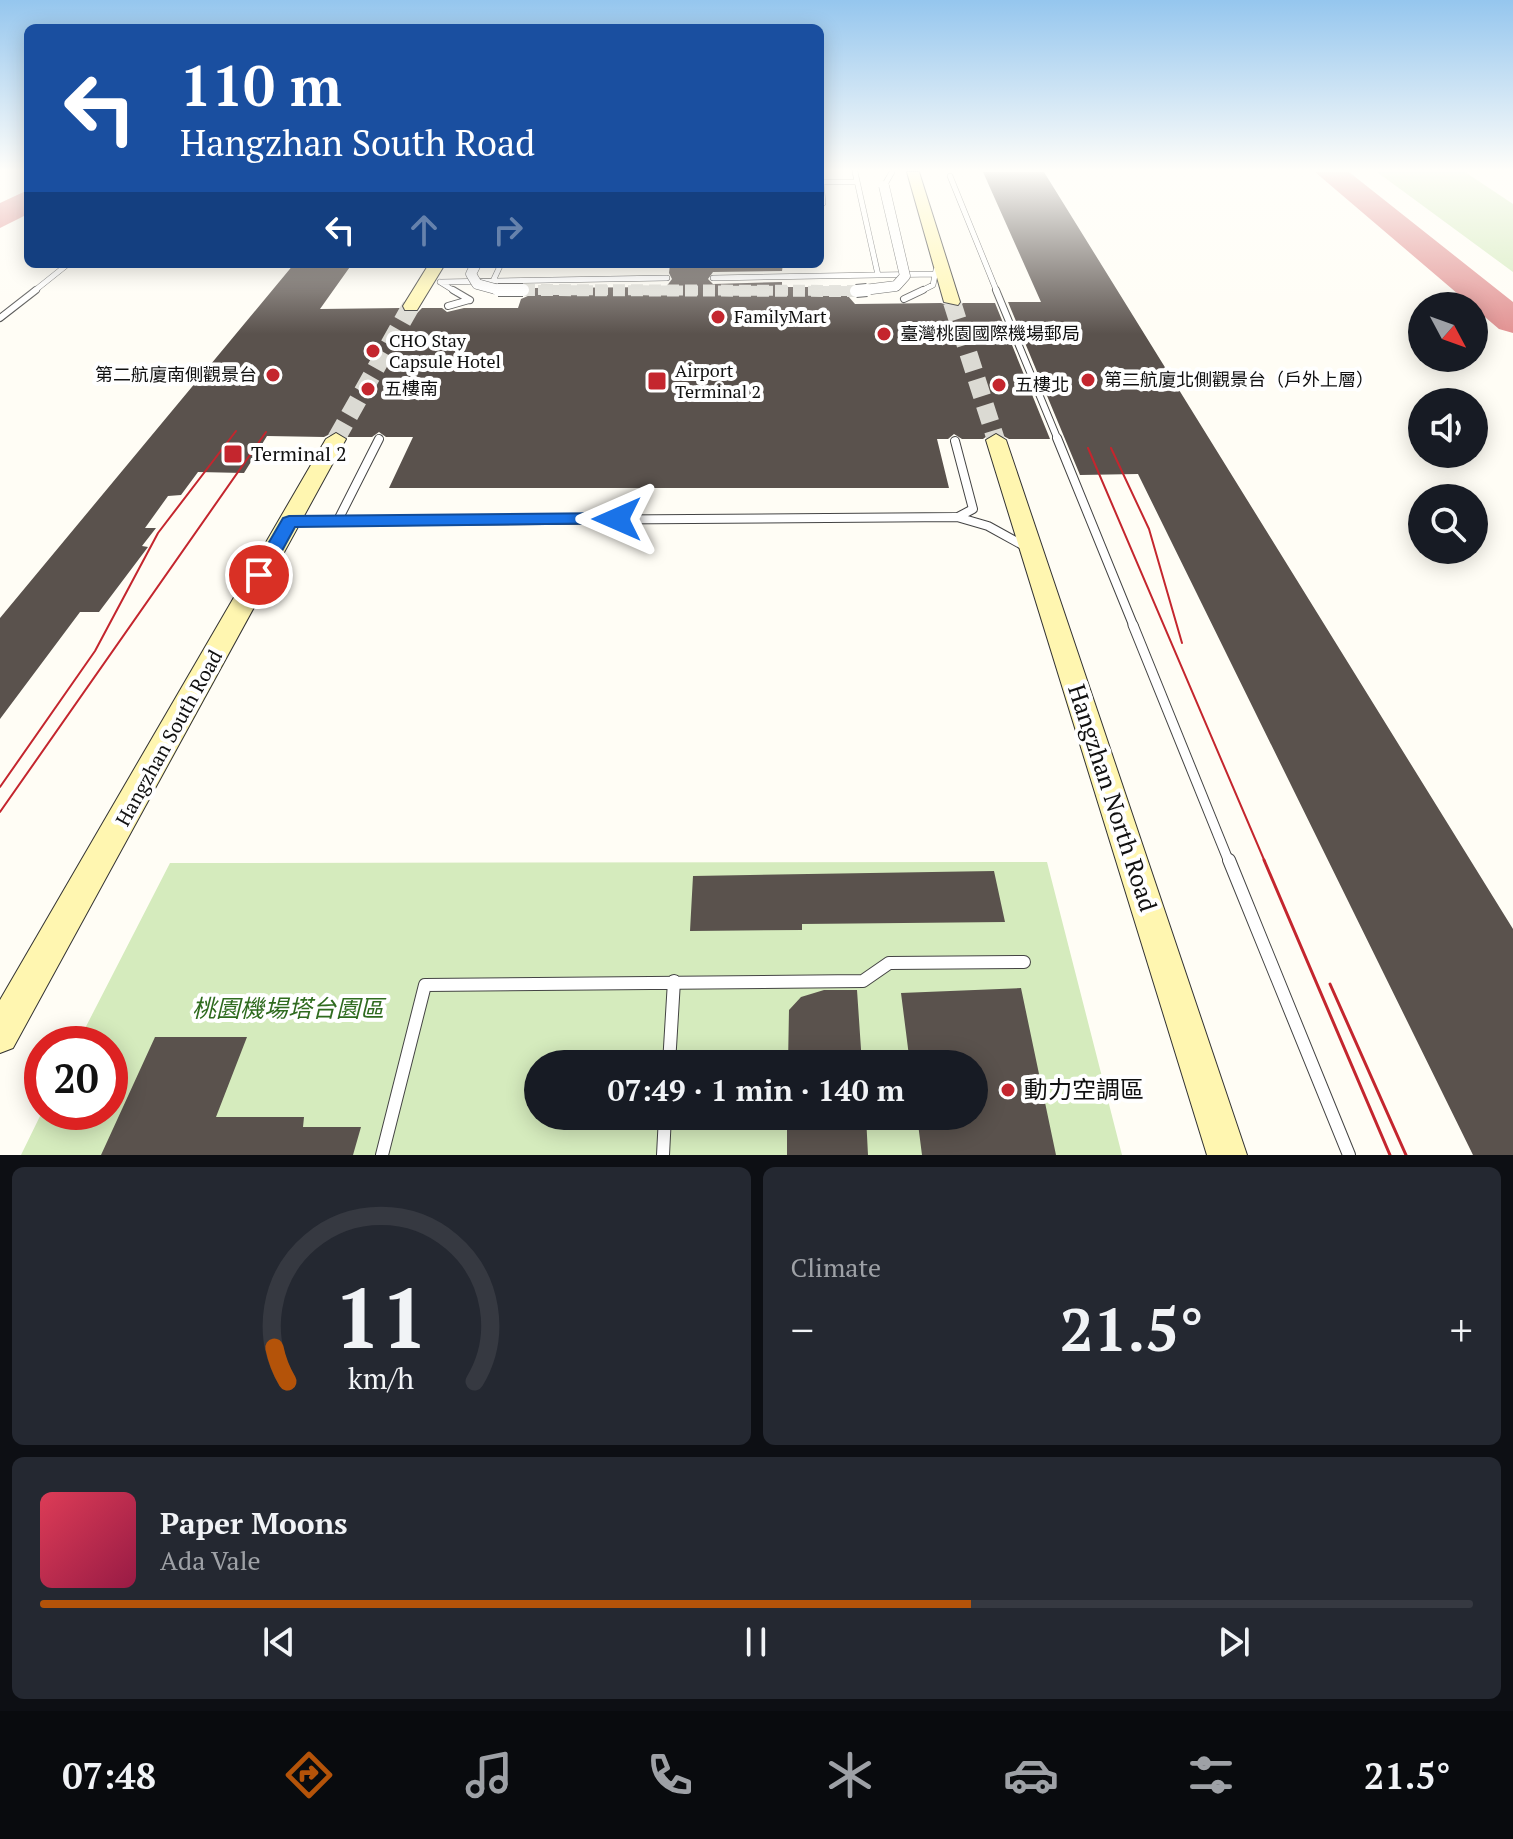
<!DOCTYPE html>
<meta charset="utf-8">
<style>
body{margin:0;font-family:"PT Serif","Noto Sans TC",serif;background:#242831;color:#f1f3f6;height:100vh;display:flex;flex-direction:column;font-size:30px;white-space:nowrap}
*{box-sizing:border-box;margin:0}
p{font-size:26px;color:#9ea1a6}
.icon{flex:none;width:44px;height:44px;fill:none;stroke:currentColor;stroke-width:2;stroke-linecap:round;stroke-linejoin:round}
.map{position:relative;height:1155px;overflow:hidden}
.drawer{display:flex;flex-direction:column;gap:12px;padding:12px;background:#0d0f14;flex:1}
.drawer>*{flex:none}
.top-card{position:absolute;left:24px;top:24px;width:800px;height:244px;border-radius:12px;box-shadow:0 4px 20px #0003;background:#1a4fa0;color:#fff;overflow:hidden}
.needle{width:52px;rotate:131deg}
.controls{position:absolute;left:1408px;top:292px;display:grid;gap:16px}
.controls a{display:grid;place-items:center;width:80px;height:80px;border-radius:50%;background:#171b24;box-shadow:0 4px 20px #0003;font-size:40px}
.speed{position:absolute;left:24px;top:1026px;display:flex;gap:16px;font-size:40px;font-weight:700;text-align:center}
.speed>*{display:grid;place-content:center;width:104px;height:104px;border-radius:50%;background:#171b24;box-shadow:0 4px 20px #0003;line-height:1}
.speed .limit{border:12px solid #d22;background:#fff;color:#111}
.pin{position:absolute;display:grid;place-items:center;width:68px;height:68px;color:#fff;margin:-34px;border:4px solid #fff;border-radius:50%;box-shadow:0 2px 8px #0007}
.me{position:absolute;width:88px;margin:-44px;rotate:270deg;stroke-linejoin:round;filter:drop-shadow(0 0 6px #0008)}
.turn{display:flex;align-items:center;gap:28px;height:168px;padding:0 24px;font-size:36px}
.turn .icon{width:104px;height:104px;stroke-width:2.5}
.turn b{display:block;font-size:56px;line-height:68px}
.lanes{display:flex;align-items:center;height:76px;padding:0 24px;background:#0003;justify-content:center;gap:40px;direction:ltr}
.lanes .off{opacity:.35}
.big{font-size:60px;font-weight:700;line-height:1.1}
.drawer .widget{flex:1;display:flex;flex-direction:column;justify-content:center;gap:12px;min-width:0;padding:0 28px;border-radius:12px;background:#242831}
.drawer .dial{align-items:center;gap:0}
.dial svg{height:208px;overflow:visible;fill:none;stroke:#363941;stroke-width:7;stroke-linecap:round;text-anchor:middle}
.dial text{fill:#f1f3f6;stroke:none}
.song{display:flex;align-items:center;gap:24px}
.cover{width:96px;height:96px;border-radius:12px;background:linear-gradient(135deg,hsl(350 70% 55%),hsl(340 70% 35%))}
.played{height:8px;border-radius:4px;background:linear-gradient(90deg,#b45309 65%,#363941 65%)}
.keys{display:flex;justify-content:space-around;direction:ltr}
.heat{display:flex;justify-content:space-between;align-items:center;font-size:44px;direction:ltr}
.drawer .tiles{flex:1;display:grid;gap:12px;grid-template-columns:1fr 1fr}
.widget:last-child{grid-column:span 2}
.trip{position:absolute;left:524px;top:1050px;width:464px;height:80px;border-radius:40px;background:#171b24;box-shadow:0 4px 20px #0003;font-weight:700;line-height:80px;text-align:center}
.tabs{display:flex;height:128px;justify-content:space-around;align-items:center;background:#090b0e;color:#9ea1a6}
.tabs .icon{width:56px;height:56px}
.tabs .current{color:#b45309}
.tabs b{font-size:36px;color:#f1f3f6}
.map>svg:first-child{display:block}
</style>
<div class="map">
<svg width="1513" height="1155" viewBox="0 0 1513 1155">
<rect width="100%" height="100%" fill="#fffdf5"/>
<path fill="#d5ebbd" fill-rule="evenodd" d="M1377 172H1465L1513 204V272Z
M1047 862 1122 1155H21L42 1112H110V1044H77L170 863ZM538 1064H974V1116H538Z"/>
<g fill="none" stroke-linecap="round" stroke-linejoin="round">
<path fill="#e29292" fill-rule="evenodd" d="M1315 172H1349L1513 302V333L1499 329Z
M28 190V214L0 228V203Z"/>
</g>
<path fill="#5a524d" d="M983 172H1044L1513 929V1155H1473L1138 474 1080 475 1008 302H1041Z
M294 264H352L320 309 401 308 405 313H417L422 308H442L447 312 464 308H518L521 299 530 295 532 288 666 287 672 279 669 273 670 264H783L782 271 713 272 708 279 713 284 782 282V287H848V296L855 304 941 303 957 308 963 303H995L1050 439H1009L994 431 983 439H962L954 434 948 439H937L949 488H389L413 437H386L379 432 372 437H348L338 430 324 437 267 436 244 473 198 472 181 495 168 496 145 528H156L142 546 148 547 99 612H80L0 719V618Z
M994 871 1005 922 802 924V930L690 931 693 876Z
M1021 988 1056 1155H922L917 1116H974V1064H910L901 993Z
M824 990H857L862 1064H788L789 1010 801 997Z
M155 1037H247L216 1117H304L303 1127H361L353 1155H101Z
M787 1116H866L868 1155H787Z"/>
<g fill="none" stroke-linecap="round" stroke-linejoin="round">
<path stroke="#dbdad3" stroke-width="10" stroke-dasharray="10 5" stroke-linecap="butt" d="M523 290 856 291"/>
<path stroke="#dbdad3" stroke-width="12" stroke-dasharray="12 6" stroke-linecap="butt" d="M523 290 856 291"/>
<path stroke="#dbdad3" stroke-width="18" stroke-dasharray="18 9" stroke-linecap="butt" d="M952 302 996 440
M336 439 411 306"/>
<g stroke="#444" stroke-width="6">
<path id="lane-far4" d="M855 172 878 275
M950 176 997 292
M820 182H857
M821 182 823 203
M884 186 892 172
M713 278 935 274
M493 281 501 264
M440 282 667 278
M440 282 456 292
M33 292 68 264
M919 292 933 285 936 270"/>
</g>
<g stroke="#444" stroke-width="8">
<path id="lane-far3" d="M453 290 470 300
M996 290 1058 440
M904 299 923 290
M448 306 469 300
M0 318 36 290"/>
</g>
<g stroke="#444" stroke-width="10">
<path id="lane-far2" d="M1057 438 1134 627
M955 441 973 509 958 517
M338 520 379 439
M290 522 957 517 988 526 1026 547"/>
</g>
<g stroke="#444" stroke-width="11">
<path id="lane-far1" d="M1133 625 1229 862"/>
</g>
<g stroke="#444" stroke-width="14">
<path id="lane" d="M1229 860 1349 1155
M669 1064 674 981
M382 1155 425 985 863 981 889 963 1024 962
M663 1155 665 1116"/>
</g>
<g stroke="#333" stroke-width="2">
<path id="secondary" d="M907 172H919L960 302 958 305 944 302Z
M429 264H445L417 310H405L403 306Z
M336 433 346 439 13 1048 0 1053V1000L326 439Z
M996 434 1006 440 1247 1155H1207L986 440Z"/>
</g>
<use href="#lane-far4" stroke="#fff" stroke-width="5"/>
<use href="#lane-far3" stroke="#fff" stroke-width="6"/>
<use href="#lane-far2" stroke="#fff" stroke-width="8"/>
<use href="#lane-far1" stroke="#fff" stroke-width="9"/>
<use href="#lane" stroke="#fff" stroke-width="12"/>
<use href="#secondary" fill="#fff6b0" fill-rule="evenodd"/>
<path stroke="#c4262e" stroke-width="2" d="M1088 448 1265 862
M1111 448 1149 529 1182 643
M0 787 95 651 158 533 236 431
M0 812 266 432"/>
<path stroke="#c4262e" stroke-width="3" d="M1264 860 1390 1155
M1330 984 1406 1155"/>
<g stroke="#444" stroke-width="11" stroke-linecap="butt">
<path id="street-bridge-far1" d="M476 264 471 274 477 284 499 290H523
M856 291 896 286 905 276 884 186"/>
</g>
<g stroke="#444" stroke-width="14" stroke-linecap="butt">
<path id="street-bridge" d="M498 290H523
M856 291 867 290"/>
</g>
<use href="#street-bridge-far1" stroke="#fff" stroke-width="10"/>
<use href="#street-bridge" stroke="#fff" stroke-width="12"/>
</g>
<linearGradient id="sky" x2="0" y2="1"><stop stop-color="#95c6ee"/><stop offset="0.51" stop-color="#fffefa"/><stop offset="1" stop-color="#fffefa" stop-opacity="0"/></linearGradient>
<rect width="1513" height="334" fill="url(#sky)"/>
<path fill="#1a73e8" stroke="#114b97" stroke-width="2" d="M617 513 625 519 623 523 295 527 266 580 259 582 250 575 283 518 289 516Z"/>
<g fill="#c4262e" stroke="#fff" stroke-width="3">
<circle cx="718" cy="317" r="8"/>
<circle cx="884" cy="334" r="8"/>
<circle cx="373" cy="351" r="8"/>
<circle cx="273" cy="375" r="8"/>
<circle cx="1088" cy="380" r="8"/>
<rect x="647" y="371" width="20" height="20" rx="4"/>
<circle cx="999" cy="385" r="8"/>
<circle cx="368" cy="389" r="8"/>
<rect x="223" y="444" width="20" height="20" rx="4"/>
<circle cx="1008" cy="1090" r="8"/>
</g>
<g text-anchor="middle" stroke-width="8" stroke-linejoin="round" paint-order="stroke">
<g font-size="18" fill="#111" stroke="#fff" text-anchor="start">
<text x="734" y="323">FamilyMart</text>
<text x="900" y="340">臺灣桃園國際機場郵局</text>
<text x="389" y="347">CHO Stay<tspan x="389" dy="21">Capsule Hotel</tspan></text>
<text x="675" y="377">Airport<tspan x="675" dy="21">Terminal 2</tspan></text>
<text x="257" y="381" text-anchor="end">第二航廈南側觀景台</text>
<text x="1104" y="386">第二航廈北側觀景台（戶外上層）</text>
<text x="1015" y="391">五樓北</text>
<text x="384" y="395">五樓南</text>
</g>
<g font-size="20" fill="#111" stroke="#fff" text-anchor="start">
<text x="251" y="461">Terminal 2</text>
</g>
<g font-size="20" fill="#111" stroke="#fff">
<text transform="translate(169 738) rotate(-61)" y="7">Hangzhan South Road</text>
</g>
<g font-size="24" fill="#111" stroke="#fff">
<text transform="translate(1112 798) rotate(72)" y="8">Hangzhan North Road</text>
</g>
<g font-size="24" font-style="italic" fill="#2f6b1f" stroke="#fff">
<text x="288" y="1017">桃園機場塔台園區</text>
</g>
<g font-size="24" fill="#111" stroke="#fff" text-anchor="start">
<text x="1024" y="1098">動力空調區</text>
</g>
</g>
</svg>
<div class="controls">
<a><svg class="needle" viewBox="-14 -14 28 28"><path d="M0-13l5 13h-10z" fill="#e53935"/><path d="M0 13l5-13h-10z" fill="#9ea1a6"/></svg></a>
<a><svg class="icon" aria-label="sound" viewBox="0 0 24 24"><path d="M4 9h4l5-4v14l-5-4H4zM17 9q2 3 0 6"/></svg></a>
<a><svg class="icon" aria-label="search" viewBox="0 0 24 24"><circle cx="10" cy="10" r="6"/><path d="M15 15l6 6"/></svg></a>
</div>
<div class="speed"><div class="limit">20</div></div>
<div class="pin" style="left:259px;top:575px;background:#d93025"><svg class="icon" aria-label="arrive" viewBox="0 0 24 24"><path d="M6 21V4h12l-3 4 3 4H6"/></svg></div>
<svg class="me" style="left:617px;top:519px" viewBox="-20 -20 40 40"><path d="M0-17L14 15 0 8-14 15z" fill="#1a73e8" stroke="#fff" stroke-width="4"/></svg>
<div class="trip">07:49 · 1 min · 140 m</div>
<div class="top-card">
<div class="turn"><svg class="icon" aria-label="left" viewBox="0 0 24 24"><path d="M17 20v-9H6M10 6l-5 5 5 5"/></svg><div><b>110 m</b>Hangzhan South Road</div></div>
<div class="lanes"><svg class="icon" aria-label="left" viewBox="0 0 24 24"><path d="M17 20v-9H6M10 6l-5 5 5 5"/></svg><svg class="icon off" aria-label="ahead" viewBox="0 0 24 24"><path d="M12 20V5M6 11l6-6 6 6"/></svg><svg class="icon off" aria-label="right" viewBox="0 0 24 24"><path d="M7 20v-9h11M14 6l5 5-5 5"/></svg></div>
</div>
</div>
<section class="drawer">
<div class="tiles">
<div class="widget dial"><svg viewBox="0 0 100 80">
<path d="M14 69A42 42 0 1 1 86 69"/>
<path d="M14 69A42 42 0 0 1 9 56" stroke="#b45309"/>
<text x="50" y="56" font-size="32" font-weight="700">11</text>
<text x="50" y="72" font-size="11">km/h</text>
</svg></div>
<div class="widget"><p>Climate</p>
<div class="heat"><a>−</a><b class="big">21.5°</b><a>+</a></div>
</div>
<div class="widget">
<div class="song"><i class="cover"></i><div><b>Paper Moons</b><p>Ada Vale</p></div></div>
<div class="played"></div>
<div class="keys"><svg class="icon" aria-label="previous" viewBox="0 0 24 24"><path d="M18 5L8 12l10 7zM5 5v14"/></svg><svg class="icon" aria-label="pause" viewBox="0 0 24 24"><path d="M8 5v14M16 5v14"/></svg><svg class="icon" aria-label="next" viewBox="0 0 24 24"><path d="M6 5l10 7-10 7zM19 5v14"/></svg></div>
</div>
</div>
</section>
<nav class="tabs">
<b>07:48</b>
<svg class="icon current" aria-label="directions" viewBox="0 0 24 24"><path d="M12 3l9 9-9 9-9-9zM9 14v-3h6M13 9l2 2-2 2"/></svg>
<svg class="icon" aria-label="music" viewBox="0 0 24 24"><path d="M9 18V5l10-2v13"/><circle cx="6" cy="18" r="3"/><circle cx="16" cy="16" r="3"/></svg>
<svg class="icon" aria-label="phone" viewBox="0 0 24 24"><path d="M5 4h4l2 5-3 2q2 4 5 5l2-3 5 2v4C11 20 4 13 5 4z"/></svg>
<svg class="icon" aria-label="climate" viewBox="0 0 24 24"><path d="M12 3v18M4 7l16 10M4 17L20 7"/></svg>
<svg class="icon" aria-label="car" viewBox="0 0 24 24"><path d="M5 17H2v-5l4-1 3-4h7l3 4 3 1v5h-3M9 17h6M6 11h13"/><circle cx="7" cy="17" r="2"/><circle cx="17" cy="17" r="2"/></svg>
<svg class="icon" aria-label="filters" viewBox="0 0 24 24"><path d="M4 7h16M4 17h16"/><circle cx="9" cy="7" r="2"/><circle cx="15" cy="17" r="2"/></svg>
<b>21.5°</b>
</nav>
